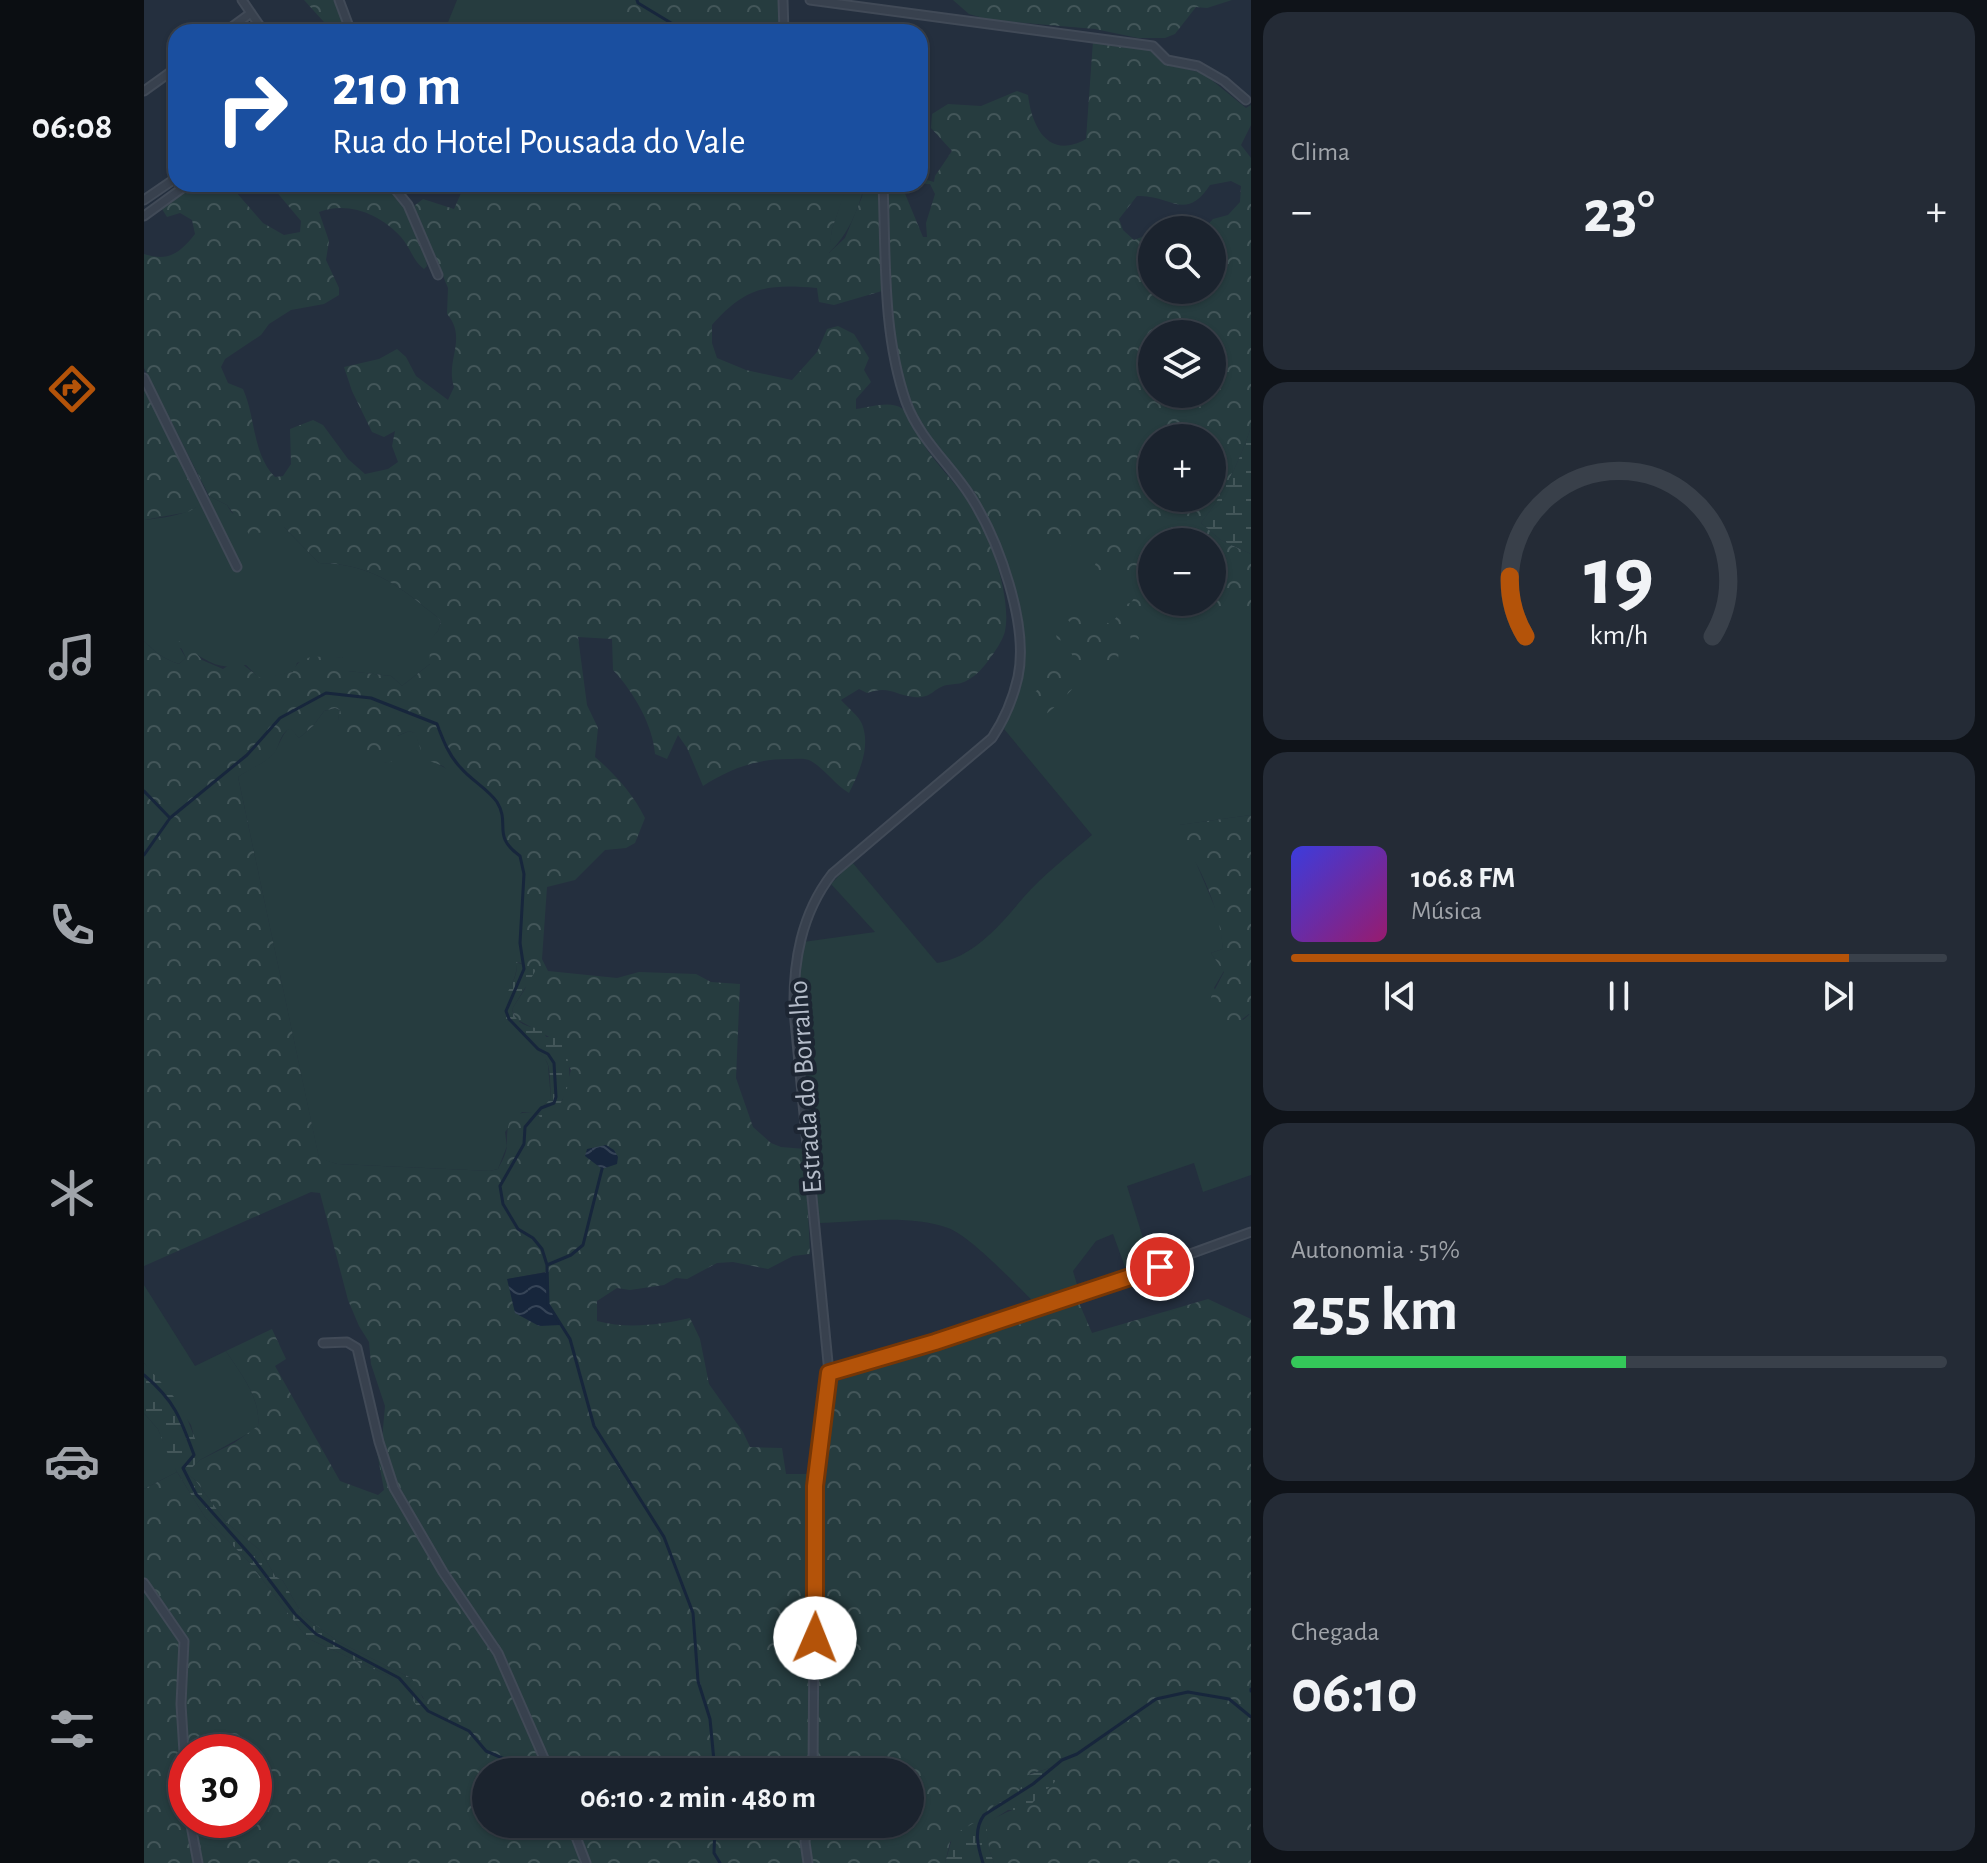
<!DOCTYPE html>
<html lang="pt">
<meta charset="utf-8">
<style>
body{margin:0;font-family:"Alegreya Sans",sans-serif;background:#242b36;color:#f1f3f6;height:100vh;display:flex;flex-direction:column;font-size:30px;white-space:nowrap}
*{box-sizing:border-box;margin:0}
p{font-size:26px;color:#a0a4aa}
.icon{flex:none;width:44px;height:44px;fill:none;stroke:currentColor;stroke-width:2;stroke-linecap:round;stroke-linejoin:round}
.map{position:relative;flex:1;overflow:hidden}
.side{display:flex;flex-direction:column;gap:12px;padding:12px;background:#0f1319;width:736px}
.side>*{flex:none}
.guide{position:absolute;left:24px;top:24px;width:760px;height:168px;border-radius:24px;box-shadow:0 2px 6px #0004,0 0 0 2px #39404a;background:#1a4fa0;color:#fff;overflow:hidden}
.controls{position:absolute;left:994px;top:216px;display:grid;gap:16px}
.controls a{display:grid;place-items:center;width:88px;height:88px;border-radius:50%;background:#1b232e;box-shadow:0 2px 6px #0004,0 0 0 2px #39404a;font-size:40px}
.speed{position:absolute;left:24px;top:1734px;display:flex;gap:16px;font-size:40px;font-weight:700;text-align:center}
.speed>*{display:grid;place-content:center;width:104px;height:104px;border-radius:50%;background:#1b232e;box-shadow:0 2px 6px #0004,0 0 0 2px #39404a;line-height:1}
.speed .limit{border:12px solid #d22;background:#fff;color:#111}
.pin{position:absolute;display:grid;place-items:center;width:68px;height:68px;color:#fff;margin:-34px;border:4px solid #fff;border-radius:50%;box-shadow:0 2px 8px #0007}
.me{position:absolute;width:88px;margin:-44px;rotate:1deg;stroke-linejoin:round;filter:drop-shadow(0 0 6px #0008)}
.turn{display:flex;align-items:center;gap:28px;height:168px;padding:0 32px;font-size:36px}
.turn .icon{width:104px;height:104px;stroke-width:2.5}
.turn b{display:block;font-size:56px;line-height:68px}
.big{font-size:60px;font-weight:700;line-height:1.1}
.side .card{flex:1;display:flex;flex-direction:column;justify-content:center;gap:12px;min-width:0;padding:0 28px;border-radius:24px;background:#242b36}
.side .dial{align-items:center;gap:0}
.dial svg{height:208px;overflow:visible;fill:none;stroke:#39404a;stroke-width:7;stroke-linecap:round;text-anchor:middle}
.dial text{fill:#f1f3f6;stroke:none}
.song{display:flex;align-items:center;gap:24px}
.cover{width:96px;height:96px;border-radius:12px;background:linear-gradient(135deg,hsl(240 70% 55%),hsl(320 70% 35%))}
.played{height:8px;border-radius:4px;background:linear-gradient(90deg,#b45309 85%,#39404a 85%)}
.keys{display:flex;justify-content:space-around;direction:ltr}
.heat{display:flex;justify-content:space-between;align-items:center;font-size:44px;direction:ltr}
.charge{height:12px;border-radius:6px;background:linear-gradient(90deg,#34c759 51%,#39404a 0)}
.trip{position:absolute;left:328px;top:1758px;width:452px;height:80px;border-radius:40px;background:#1b232e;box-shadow:0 2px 6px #0004,0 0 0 2px #39404a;font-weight:700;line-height:80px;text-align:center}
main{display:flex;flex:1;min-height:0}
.tab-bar{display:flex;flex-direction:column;width:144px;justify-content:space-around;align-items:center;background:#0b0e12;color:#a0a4aa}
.tab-bar .icon{width:56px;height:56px}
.tab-bar .on{color:#b45309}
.tab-bar b{font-size:36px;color:#f1f3f6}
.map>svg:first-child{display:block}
</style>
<main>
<nav class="tab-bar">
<b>06:08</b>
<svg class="icon on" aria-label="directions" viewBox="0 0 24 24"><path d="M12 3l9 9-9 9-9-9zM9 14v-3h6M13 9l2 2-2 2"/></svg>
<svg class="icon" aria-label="music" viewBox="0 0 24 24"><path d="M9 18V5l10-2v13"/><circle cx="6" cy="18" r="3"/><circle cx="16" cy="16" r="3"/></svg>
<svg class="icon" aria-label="phone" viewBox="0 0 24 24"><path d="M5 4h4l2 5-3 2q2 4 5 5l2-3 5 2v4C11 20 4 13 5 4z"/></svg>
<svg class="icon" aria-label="climate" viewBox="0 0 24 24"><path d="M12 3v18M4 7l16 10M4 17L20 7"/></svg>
<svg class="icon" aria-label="car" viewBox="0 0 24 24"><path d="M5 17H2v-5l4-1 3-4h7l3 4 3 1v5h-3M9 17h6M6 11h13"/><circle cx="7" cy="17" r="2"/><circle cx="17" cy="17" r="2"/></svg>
<svg class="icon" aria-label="filters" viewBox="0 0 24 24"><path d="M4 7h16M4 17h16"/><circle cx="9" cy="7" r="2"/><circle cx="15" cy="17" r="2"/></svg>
</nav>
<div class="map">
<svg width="1107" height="1863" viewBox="0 0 1107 1863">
<defs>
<pattern id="forest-crowns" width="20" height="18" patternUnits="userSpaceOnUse" patternTransform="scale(2)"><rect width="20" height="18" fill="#263c3f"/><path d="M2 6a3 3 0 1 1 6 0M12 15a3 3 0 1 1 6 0" fill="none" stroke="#435659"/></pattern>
<pattern id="wetland-marsh" width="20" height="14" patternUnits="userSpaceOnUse" patternTransform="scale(2)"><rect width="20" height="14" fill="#263c3f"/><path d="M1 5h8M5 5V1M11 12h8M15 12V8" fill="none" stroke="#435659"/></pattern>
<pattern id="water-waves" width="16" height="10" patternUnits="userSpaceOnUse" patternTransform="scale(2)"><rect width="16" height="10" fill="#17263c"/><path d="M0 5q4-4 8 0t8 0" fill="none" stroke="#364457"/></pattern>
</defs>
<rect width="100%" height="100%" fill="#242f3e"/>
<path fill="#263c3f" d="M313 0H635V32H300Z
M449 184H735V185H720C715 211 703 236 684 254L688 229 702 187 579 188Z
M65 496 83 505 88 513 129 527H140L175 563C217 563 247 579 278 605 285 611 292 614 297 622L294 631 286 641V664L258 686 247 676 203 671 198 657 183 659 172 657 153 663 150 672 116 679 102 665C66 671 67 658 36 648L42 658 35 664C19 659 11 652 0 641V520C23 517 50 515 65 496Z
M877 505 1008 563V602H1068L1107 606V815L1036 825 1076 919 1079 949 1067 953 1080 971 1070 988 1099 1020 1106 1014 1107 1017V1175L1059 1192 1050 1163 983 1186 1006 1261 981 1267 969 1234 952 1241 929 1271 935 1291 893 1305C874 1287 827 1236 804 1228 764 1214 716 1222 675 1223L653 1000 654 971 659 942 731 932 687 884 708 862 793 963C830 957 856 925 879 898 899 875 925 855 948 835L860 729C865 709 875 690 879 669 888 626 863 557 845 518Z
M191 708 196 710C188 749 204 760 242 763L253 736 265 731 272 733C277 762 301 768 325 777 333 781 342 791 349 797 368 817 347 835 376 856 383 892 374 928 379 964L373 962C374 978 361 996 357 1013L401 1058 404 1065 407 1099 392 1112H378L361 1132 363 1146 354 1169 346 1171 193 1164 175 1159 94 777C104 769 119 764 128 755 136 746 136 736 146 727L155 738 169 726 180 711Z
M0 1285 51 1366 82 1351C97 1374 117 1398 114 1426L107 1432 56 1460 47 1425 0 1363Z
M0 1413 14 1429 33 1472 0 1489Z"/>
<path fill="url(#forest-crowns)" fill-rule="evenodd" d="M160 0H192L200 32H189Z
M463 0H635V32H458Z
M809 0H1088L1063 8 1052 7 1031 34 1021 38H994L951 29 846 20 825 14Z
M949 41 1007 48 1024 65 1059 73 1102 108 1107 105V125L1097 145 1107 158V427C1096 461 1079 495 1057 523L1077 540 1107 554V625C1090 600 1053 611 1024 602H1068V542H1008V602L1001 609 998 624 991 631 995 638 993 643H987L986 634C977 640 974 652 974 662L981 669 972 676 962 675 954 666 950 665C931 685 899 727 871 730L870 725 884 708 883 699 899 685 897 681 905 670 910 669 921 676 932 664 923 643 913 639 912 635 919 626 924 627 931 635 934 632 924 620 918 618 916 613 926 604 931 605C939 612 944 623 957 619L967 625 973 616 976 605 987 603 991 596 996 593 998 583C988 571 967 569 952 574L949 569 959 548 949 546 938 540 921 548 913 534 904 538 901 536 899 528 881 516 873 518 862 527 866 559 859 553 830 491 810 472 780 430 758 381 750 343 742 184H757L779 237H783L782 223 791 194 786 184H781L776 178 790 182 791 176 808 151 787 128 788 114 804 104 837 106 873 91 884 95C888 128 905 160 942 139ZM1087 181 1097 186 1096 202 1084 215 1069 219 1059 230H1068V290H1008V233L990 240 979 230 975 219 993 196C1027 194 1041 223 1066 185ZM1008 334H1068V394H1008ZM1008 438H1068V498H1008Z
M53 184H85L119 223 140 235 156 232 157 221 126 184H240C261 203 279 238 283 266L280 269C269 261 266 247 257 237 236 214 204 201 175 212L185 241 182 260 195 288V295L180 304 147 310 125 324 117 335 81 359 77 367 84 383 99 389C112 418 108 453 131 477L139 476 147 464 146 429 169 420 179 425 204 459 221 474 244 469 254 462 248 446 251 431 240 437 228 432 208 391 200 367 235 359 253 349 262 357 272 376 304 400 310 387C301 361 324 338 303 314L304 288 270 206 279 199 310 209 321 184H578L579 188 703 186 688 229 685 253 701 238 718 197 720 185H735L738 291 690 305 675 302 673 288C624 284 602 286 568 325V343L573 358 602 370 648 380 673 352 683 329 694 326 710 334 725 358 720 370 727 382 712 399V409C728 407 746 400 759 409 770 417 776 439 784 451 797 469 813 485 826 504 845 531 868 598 861 631 859 642 840 669 830 676 817 685 816 683 803 685 789 688 788 699 770 697 750 695 746 685 723 693L715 689 697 700C703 707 715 716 718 724 727 747 715 773 705 793 690 784 682 770 667 761 661 758 655 759 648 759 615 758 587 768 559 786L543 748 534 735 523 759 511 754C509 725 489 691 469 670L468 639 434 637 443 705 454 728 451 757C471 774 489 794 501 818L491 843 482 848 461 850 431 880 403 887 398 959 404 971 473 978 495 972 552 974 567 982 596 984 592 1078 609 1127 627 1143 637 1147 661 1149 666 1254 649 1256 624 1269 589 1262 573 1263 543 1279 532 1278 520 1285 486 1290 473 1288 453 1301V1321C483 1329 516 1325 546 1318L556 1339 565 1384 599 1432 606 1447 638 1448 642 1474H668L666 1772H342V1824H660L658 1839 661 1863H0V1489L33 1472 61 1517 105 1562 163 1638 245 1676 280 1699 267 1678 195 1642 159 1616 139 1581 131 1576 117 1551 83 1523 51 1480 42 1473 56 1460 90 1443 114 1426C117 1398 97 1374 82 1351L128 1329 142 1359 131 1366 196 1481 234 1495 240 1490 233 1452 238 1440 241 1406 227 1364 225 1342 215 1326 204 1300 176 1193 167 1192 0 1266V641C11 652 19 659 35 664L42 658 34 641 46 646 58 660 79 669 93 660 116 678 149 672C157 650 179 659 198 657L204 663V671L247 676 258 686 286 664 285 641 294 631 297 622C292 614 285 611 278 605 247 579 217 563 175 563L140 527C126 527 121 534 105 534L83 505 65 496 0 368V254C25 262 36 253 51 234L48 220 36 213 23 217 18 209ZM191 708 196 710C192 728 191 743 205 756 216 757 223 766 234 769L236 763C246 763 250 762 256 753L253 736 265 731 271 733 280 759 299 766 308 774 328 778 352 800 357 813 358 837 366 849 376 856C383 892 374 928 379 964L386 969 381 989 368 1009 373 1021H376L407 1038 427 1070 418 1101 398 1120 392 1112C365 1112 363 1120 363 1144 363 1153 358 1161 354 1169L346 1171 193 1164 175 1158 94 777C104 769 126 762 132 750 137 740 136 735 146 728L155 738 169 726 180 711ZM402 1272 404 1304 364 1279ZM42 1752H110V1820H42Z
M0 386 58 504 44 512 0 520Z
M1107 815V1017L1105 1014 1086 1028 1076 1015 1067 997 1080 972 1067 953 1079 949C1075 907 1058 867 1033 834L1035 825Z
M933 1298 948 1333 1064 1299 1107 1319V1863H850L845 1849 841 1824C875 1801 896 1812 915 1765L886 1774 878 1785 874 1795 850 1805 842 1816 806 1842 801 1863H665V1824H766V1772H671L673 1522 691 1382Z"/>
<path fill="url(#wetland-marsh)" d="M1107 427V554L1077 540 1057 523C1079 495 1096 461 1107 427Z
M372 962 392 970 368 1009C372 1025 384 1027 399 1029L402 1037H416C431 1072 428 1087 407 1119L398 1120 392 1112 407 1099C406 1088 407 1071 403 1062 394 1044 365 1042 358 1020 351 999 377 983 372 962Z
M0 1363 38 1406 56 1451V1460L42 1473 51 1480 83 1523 117 1551 131 1576 139 1581 159 1616 195 1642 267 1678 275 1689 284 1711 273 1706 258 1686 245 1676 163 1638 105 1562 61 1517 27 1462 14 1429 0 1413Z
M926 1755 933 1759 929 1765 885 1806 878 1810H864L842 1824 845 1849 850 1863H801L809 1835 842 1816 850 1805 874 1795 881 1776 915 1765 918 1758Z"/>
<path fill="url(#water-waves)" d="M462 1145 470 1150 474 1157 473 1164 458 1169 441 1156 443 1149Z
M403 1272 404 1304 417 1325 395 1326 371 1313 363 1279Z"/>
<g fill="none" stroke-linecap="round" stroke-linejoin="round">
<path stroke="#17263c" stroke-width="3" d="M493 0 494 3 542 32
M0 791 25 817
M0 855 26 818 103 755 136 718 182 693 227 698 293 724C299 740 305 756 317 768 327 780 344 789 353 802 367 825 347 835 376 856L380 874 376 943 380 969 362 1011 365 1019 394 1049 404 1054 410 1063 412 1097 410 1103 397 1108 381 1127 380 1144 356 1186 359 1204 374 1229 389 1238 398 1249 403 1265 404 1304 426 1339 450 1426 520 1537 549 1613 554 1681 566 1719 571 1772
M403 1265 427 1255 439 1245 458 1169
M0 1375C31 1401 37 1419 50 1455L39 1468 52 1494 108 1557 151 1614 172 1634 255 1678 284 1711 325 1731 342 1751 391 1772
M1107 1689V1691
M571 1824 570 1853 576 1863
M839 1863C834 1847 829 1830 840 1815L889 1784 918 1760 933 1754 1012 1699 1044 1692 1085 1699 1107 1717"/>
<g stroke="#414a57" stroke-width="11">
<path id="minor" d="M98 0 120 32
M195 0 207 32
M639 0 640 32
M666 0 1009 46 1023 60 1054 66 1080 81 1102 100
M81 32 107 13
M0 91 32 68
M247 184 264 205 294 275
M0 200 32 178
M0 216 44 184
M0 378 93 567
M179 1343 203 1342 213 1348 235 1442 250 1488 299 1572 354 1653 406 1772
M685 1373 905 1305 1107 1232
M0 1583 40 1641 37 1704 42 1785
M669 1772 671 1486 685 1373 650 1011C649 962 657 914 688 874L848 738C860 720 869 699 874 677 885 625 855 541 827 497 806 464 776 440 762 402 738 333 742 256 739 184
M46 1820 54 1863
M427 1824 442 1863
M663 1824 661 1842 664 1863"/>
</g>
<use href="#minor" stroke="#38414e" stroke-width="7"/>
</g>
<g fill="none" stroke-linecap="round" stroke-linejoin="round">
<g stroke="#753606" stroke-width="20">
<path id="route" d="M671 1638V1486L685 1373 791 1342 1016 1267"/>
</g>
<use href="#route" stroke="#b45309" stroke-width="14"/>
</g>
<g text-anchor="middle" stroke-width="8" stroke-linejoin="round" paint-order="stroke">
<g font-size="28" fill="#b4bcc9" stroke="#1d2633">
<text transform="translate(660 1087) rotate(-94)" y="10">Estrada do Borralho</text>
</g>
</g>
</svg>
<div class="controls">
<a><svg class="icon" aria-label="search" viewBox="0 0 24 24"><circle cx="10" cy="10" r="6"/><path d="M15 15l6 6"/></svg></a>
<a><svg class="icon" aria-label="layers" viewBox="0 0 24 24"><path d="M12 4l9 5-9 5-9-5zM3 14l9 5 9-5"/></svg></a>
<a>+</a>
<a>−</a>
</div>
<div class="speed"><div class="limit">30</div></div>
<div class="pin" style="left:1016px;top:1267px;background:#d93025"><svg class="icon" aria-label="arrive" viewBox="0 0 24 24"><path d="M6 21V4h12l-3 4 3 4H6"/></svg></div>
<svg class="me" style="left:671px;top:1638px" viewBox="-20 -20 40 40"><circle r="19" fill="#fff"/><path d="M0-13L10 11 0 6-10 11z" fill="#b45309"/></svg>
<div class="trip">06:10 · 2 min · 480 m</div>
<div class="guide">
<div class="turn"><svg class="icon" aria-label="right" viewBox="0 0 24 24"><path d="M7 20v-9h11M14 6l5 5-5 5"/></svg><div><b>210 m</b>Rua do Hotel Pousada do Vale</div></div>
</div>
</div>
<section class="side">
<div class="card"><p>Clima</p>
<div class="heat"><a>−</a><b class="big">23°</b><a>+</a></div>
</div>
<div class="card dial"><svg viewBox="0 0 100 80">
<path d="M14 69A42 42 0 1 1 86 69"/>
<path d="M14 69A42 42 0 0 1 8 46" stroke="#b45309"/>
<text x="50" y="56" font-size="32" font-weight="700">19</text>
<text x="50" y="72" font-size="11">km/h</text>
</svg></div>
<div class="card">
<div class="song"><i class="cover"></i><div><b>106.8 FM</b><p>Música</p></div></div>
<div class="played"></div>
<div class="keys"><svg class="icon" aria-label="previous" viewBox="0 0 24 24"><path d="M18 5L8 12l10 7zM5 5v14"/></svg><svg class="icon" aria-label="pause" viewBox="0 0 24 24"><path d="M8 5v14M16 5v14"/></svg><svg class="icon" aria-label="next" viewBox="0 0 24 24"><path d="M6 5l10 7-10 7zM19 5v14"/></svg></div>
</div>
<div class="card"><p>Autonomia · 51%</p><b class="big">255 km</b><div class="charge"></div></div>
<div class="card"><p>Chegada</p><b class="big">06:10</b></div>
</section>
</main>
